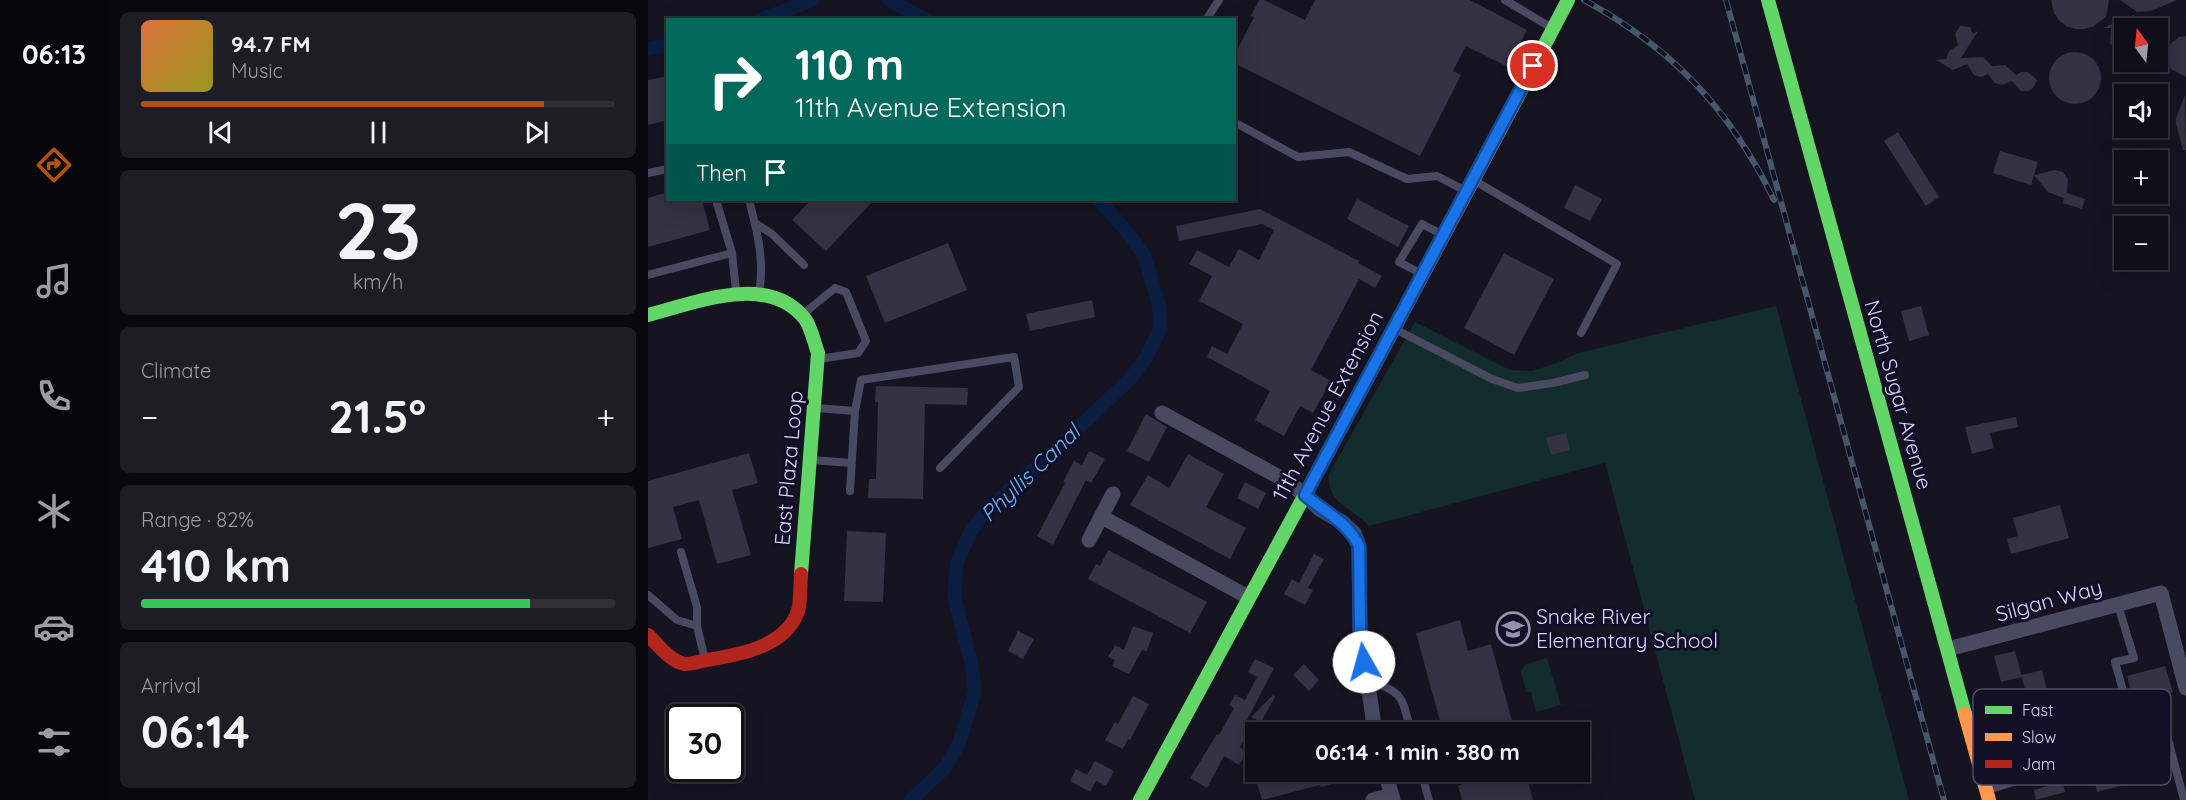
<!DOCTYPE html>
<meta charset="utf-8">
<style>
body{margin:0;font-family:Quicksand,sans-serif;background:#1e1d26;color:#f1f3f6;height:100vh;display:flex;flex-direction:column;font-size:22px;white-space:nowrap}
*{box-sizing:border-box;margin:0}
p{font-size:20px;color:#9c9ca2}
.icon{flex:none;width:33px;height:33px;fill:none;stroke:currentColor;stroke-width:2;stroke-linecap:round;stroke-linejoin:round}
.map{position:relative;flex:1;overflow:hidden}
.sheet{display:flex;flex-direction:column;gap:12px;padding:12px;background:#09080e;width:540px}
.sheet>*{flex:none}
.guide{position:absolute;left:18px;top:18px;width:570px;height:183px;border-radius:0px;box-shadow:0 6px 24px #0002,0 0 0 2px #302f38;background:#00695c;color:#fff;overflow:hidden}
.needle{width:39px;rotate:345deg}
.controls{position:absolute;left:1466px;top:18px;display:grid;gap:12px}
.controls a{display:grid;place-items:center;width:54px;height:54px;border-radius:0px;background:#100f19;box-shadow:0 6px 24px #0002,0 0 0 2px #302f38;font-size:30px}
.speed{position:absolute;left:18px;top:704px;display:flex;gap:12px;font-size:30px;font-weight:700;text-align:center}
.speed>*{display:grid;place-content:center;width:78px;height:78px;border-radius:50%;background:#100f19;box-shadow:0 6px 24px #0002,0 0 0 2px #302f38;line-height:1}
.speed .limit{border:3px solid #111;border-radius:9px;background:#fff;color:#111}
.pin{position:absolute;display:grid;place-items:center;width:51px;height:51px;color:#fff;margin:-26px;border:3px solid #fff;border-radius:50%;box-shadow:0 2px 6px #0007}
.me{position:absolute;width:66px;margin:-33px;rotate:353deg;stroke-linejoin:round;filter:drop-shadow(0 0 4px #0008)}
.turn{display:flex;align-items:center;gap:21px;height:126px;padding:0 30px;font-size:27px}
.turn .icon{width:78px;height:78px;stroke-width:2.5}
.turn b{display:block;font-size:42px;line-height:51px}
.then{display:flex;align-items:center;height:57px;padding:0 30px;background:#0003;gap:12px;font-size:22px}
.big{font-size:45px;font-weight:700;line-height:1.1}
.sheet .widget{flex:1;display:flex;flex-direction:column;justify-content:center;gap:9px;min-width:0;padding:0 21px;border-radius:9px;background:#1e1d26}
.sheet .dial{align-items:center;gap:0}
.dial b{font-size:78px;line-height:1}
.song{display:flex;align-items:center;gap:18px}
.cover{width:72px;height:72px;border-radius:9px;background:linear-gradient(135deg,hsl(20 70% 55%),hsl(60 70% 35%))}
.played{height:6px;border-radius:3px;background:linear-gradient(90deg,#b45309 85%,#302f38 85%)}
.keys{display:flex;justify-content:space-around;direction:ltr}
.heat{display:flex;justify-content:space-between;align-items:center;font-size:33px;direction:ltr}
.charge{height:9px;border-radius:4px;background:linear-gradient(90deg,#34c759 82%,#302f38 0)}
.trip{position:absolute;left:597px;top:722px;width:345px;height:60px;border-radius:0px;background:#100f19;box-shadow:0 6px 24px #0002,0 0 0 2px #302f38;font-weight:700;line-height:60px;text-align:center}
main{display:flex;flex:1;min-height:0}
.tabs{display:flex;flex-direction:column;width:108px;justify-content:space-around;align-items:center;background:#06060a;color:#9c9ca2}
.tabs .icon{width:42px;height:42px}
.tabs .active{color:#b45309}
.tabs b{font-size:27px;color:#f1f3f6}
.map>svg:first-child{display:block}
</style>
<main>
<nav class="tabs">
<b>06:13</b>
<svg class="icon active" aria-label="directions" viewBox="0 0 24 24"><path d="M12 3l9 9-9 9-9-9zM9 14v-3h6M13 9l2 2-2 2"/></svg>
<svg class="icon" aria-label="music" viewBox="0 0 24 24"><path d="M9 18V5l10-2v13"/><circle cx="6" cy="18" r="3"/><circle cx="16" cy="16" r="3"/></svg>
<svg class="icon" aria-label="phone" viewBox="0 0 24 24"><path d="M5 4h4l2 5-3 2q2 4 5 5l2-3 5 2v4C11 20 4 13 5 4z"/></svg>
<svg class="icon" aria-label="climate" viewBox="0 0 24 24"><path d="M12 3v18M4 7l16 10M4 17L20 7"/></svg>
<svg class="icon" aria-label="car" viewBox="0 0 24 24"><path d="M5 17H2v-5l4-1 3-4h7l3 4 3 1v5h-3M9 17h6M6 11h13"/><circle cx="7" cy="17" r="2"/><circle cx="17" cy="17" r="2"/></svg>
<svg class="icon" aria-label="filters" viewBox="0 0 24 24"><path d="M4 7h16M4 17h16"/><circle cx="9" cy="7" r="2"/><circle cx="15" cy="17" r="2"/></svg>
</nav>
<section class="sheet">
<div class="widget">
<div class="song"><i class="cover"></i><div><b>94.7 FM</b><p>Music</p></div></div>
<div class="played"></div>
<div class="keys"><svg class="icon" aria-label="previous" viewBox="0 0 24 24"><path d="M18 5L8 12l10 7zM5 5v14"/></svg><svg class="icon" aria-label="pause" viewBox="0 0 24 24"><path d="M8 5v14M16 5v14"/></svg><svg class="icon" aria-label="next" viewBox="0 0 24 24"><path d="M6 5l10 7-10 7zM19 5v14"/></svg></div>
</div>
<div class="widget dial"><b>23</b><p>km/h</p></div>
<div class="widget"><p>Climate</p>
<div class="heat"><a>−</a><b class="big">21.5°</b><a>+</a></div>
</div>
<div class="widget"><p>Range · 82%</p><b class="big">410 km</b><div class="charge"></div></div>
<div class="widget"><p>Arrival</p><b class="big">06:14</b></div>
</section>
<div class="map">
<svg width="1538" height="800" viewBox="0 0 1538 800">
<rect width="100%" height="100%" fill="#161421"/>
<path fill="#132c2d" d="M1128 306 1261 800H1047L957 463 721 526C703 506 679 505 681 474L767 322 862 370 884 371 906 364 930 353Z
M899 658 913 705 888 712 883 692H878L873 671 878 664Z"/>
<g fill="none" stroke-linecap="round" stroke-linejoin="round">
<path stroke="#0b1e41" stroke-width="14" d="M241 0 278 20
M112 20 165 0
M0 49 20 45
M263 800 296 769 311 744 327 691 323 662 306 596 309 563 323 531 341 508 395 461 483 378 499 356 512 329 511 305 496 255 480 233 451 200"/>
</g>
<path fill="#343243" d="M611 0H616L657 20 667 0H822L879 30 860 67 818 46 805 71 813 75 772 156 586 63V56L606 17 603 16Z
M1403 0H1461L1458 17 1446 26 1437 29H1427L1418 26 1411 20 1406 13Z
M1472 0H1529L1503 11 1489 12Z
M1486 15 1497 28H1476V60L1462 43 1463 28H1455Z
M1312 26 1322 27 1325 34 1330 31 1313 58 1335 57 1344 66 1357 65 1368 75 1373 72H1380L1389 80 1385 88 1380 91H1373L1364 81 1354 85 1347 83 1340 74 1333 77 1326 75 1319 64 1305 70 1288 60 1298 59 1301 51 1310 45 1307 34Z
M1538 36V77L1523 69 1518 57 1521 45 1531 37Z
M1401 78a26 26 0 1 1 52 0a26 26 0 1 1-52 0Z
M20 76V120L0 125V80Z
M1537 95 1538 150H1535L1528 124V118Z
M1250 132 1291 197 1278 206 1236 141Z
M1352 151 1390 162 1386 175 1407 170 1415 172 1420 179 1419 193 1437 199 1434 209 1415 203 1416 198 1400 192 1386 175 1383 185 1345 173Z
M927 185 954 199 942 221 916 208Z
M20 192V200H54L62 230 0 247V198Z
M709 199 761 226 750 247 699 219Z
M163 200H226L178 251 144 220Z
M612 209 711 261 710 263 734 276 727 288 711 279 663 370 683 381 665 413 652 406 636 436 607 420 622 391 559 357 564 346 579 354 595 324 551 301 564 276 541 264 549 250 581 267 591 249 611 260 626 230 614 224 531 241 528 226Z
M300 243 319 290 237 323 218 276Z
M856 253 906 279 866 355 816 328Z
M444 300 447 317 382 331 378 314Z
M1273 306 1281 335 1261 341 1253 311Z
M228 386 320 388 319 405 277 404 275 499 220 498 221 479H228L230 402H227Z
M498 414 519 427 501 462 479 451Z
M1368 417 1370 427 1342 433 1346 448 1324 454 1317 427Z
M918 433 922 450 903 455 898 438Z
M441 451 457 459 443 483 438 480 405 545 389 536 417 483 415 482 426 461 434 465Z
M101 453 110 483 84 490 103 555 69 564 51 500 25 507 34 539 0 548V481Z
M540 454 576 474 558 507 598 528 582 559 482 505 500 475 521 488Z
M597 482 618 493 610 509 589 498Z
M1412 505 1421 538 1363 554 1359 539 1370 536 1365 518Z
M199 531 238 533 235 602 196 601Z
M460 550 559 602 542 633 440 579 448 564 452 566Z
M666 554 676 559 660 588 665 590 657 605 636 594 644 579 651 583Z
M812 620 820 651 843 644 867 732H795L768 633Z
M485 626 505 633 499 651 494 650 481 674 464 666 467 660 460 657 467 645 476 650Z
M370 631 386 639 375 659 360 651Z
M1367 651 1374 677 1353 682 1346 656Z
M607 659 626 668 597 724 602 728 592 747 599 752 591 765 576 756 559 788 542 778 569 734 571 735 586 708 581 705 587 695 597 700 609 677 600 672Z
M656 664 671 680 661 691 645 675Z
M1517 666 1525 692 1486 703 1479 676Z
M1394 670 1400 695 1380 700 1373 675Z
M625 695 627 697 613 722 603 717Z
M485 696 501 704 482 740 480 739 475 749 457 740 467 722 470 724Z
M447 761 466 771 458 786 448 781 442 792 422 781 428 769 439 775Z
M1484 768 1488 782 1449 792 1446 778Z
M615 771H700L702 779 673 787 672 785 614 800 609 783 618 780Z
M811 771H877L885 800H814L810 786 815 784Z
M1413 776 1417 792 1388 800 1386 790 1403 785 1402 778Z"/>
<g fill="none" stroke-linecap="round" stroke-linejoin="round">
<path stroke="#4a4962" stroke-width="8" d="M857 0 904 28
M558 20 571 0
M586 122 650 157 701 152 759 179 789 176 818 191
M0 173 20 169
M827 181 969 264 933 333
M68 200 84 253 88 291
M101 200C109 231 117 261 111 293
M107 223 124 234 156 265
M774 274 751 262 774 224 795 235
M0 275 84 253
M155 314 187 288 198 292 218 341 210 353 171 359
M747 329 844 379 870 388 905 383 937 375
M169 408 207 411 213 380 366 357 371 387 292 468
M164 460 203 463
M202 491 207 411
M33 552 49 607V626
M0 595 29 620 49 626 57 660
M1470 605 1486 658 1467 662 1481 712 1511 705 1536 800
M719 679C756 694 753 694 763 732
M773 771 781 800
M1340 790 1463 751"/>
<path stroke="#4a4962" stroke-width="15" d="M514 413 642 483 673 510 694 522 706 533 711 546 712 630 727 732
M454 517 600 597
M441 540 465 494
M1300 649 1513 593 1538 688
M737 771 745 800
M725 800 744 795"/>
<path stroke="#63d668" stroke-width="14" d="M1120 0 1317 714
M869 98 920 0
M0 315C47 303 120 272 157 319 163 327 166 342 170 353L153 574
M492 800 679 454"/>
<path stroke="#ff974d" stroke-width="14" d="M679 454 869 98
M1317 714 1341 800"/>
<path stroke="#b3261e" stroke-width="14" d="M0 635C10 645 21 660 36 664 42 665 53 661 59 660 90 655 138 647 150 611 153 601 152 586 153 574"/>
<g stroke="#43596b" stroke-width="6">
<path id="rail" d="M936 0C1024 48 1082 109 1126 200
M1078 0 1296 800"/>
</g>
<use href="#rail" stroke="#130f26" stroke-width="4" stroke-dasharray="11" stroke-linecap="butt"/>
</g>
<g fill="none" stroke-linecap="round" stroke-linejoin="round">
<g stroke="#114b97" stroke-width="15">
<path id="route" d="M716 662 712 630 711 546C700 522 676 512 657 495L885 66"/>
</g>
<use href="#route" stroke="#1a73e8" stroke-width="10"/>
</g>
<defs>
<g id="school-ring" transform="scale(1.725)"><circle r="9.5" fill="#130f26" stroke="#9591b1" stroke-width="1.5"/><path d="M0-5L7-2L0 1L-7-2ZM-4 1L0 2.5L4 1V4Q0 6-4 4Z" fill="#9591b1"/></g>
</defs>
<g fill-rule="evenodd">
<use href="#school-ring" x="865" y="629"/>
</g>
<g text-anchor="middle" stroke-width="6" stroke-linejoin="round" paint-order="stroke">
<g font-size="21" fill="#d9d4ff" stroke="#130f26">
<text transform="translate(1250 395) rotate(74)" y="7">North Sugar Avenue</text>
<text transform="translate(680 406) rotate(-62)" y="7">11th Avenue Extension</text>
<text transform="translate(141 468) rotate(-85)" y="7">East Plaza Loop</text>
<text transform="translate(1401 601) rotate(-15)" y="7">Silgan Way</text>
</g>
<g font-size="21" fill="#d9d4ff" stroke="#130f26" text-anchor="start">
<text x="888" y="624">Snake River<tspan x="888" dy="24">Elementary School</tspan></text>
</g>
<g font-size="22" font-style="italic" fill="#62b6ff" stroke="#130f26">
<text transform="translate(382 473) rotate(-44)" y="8">Phyllis Canal</text>
</g>
</g>
<rect x="1325" y="689" width="198" height="96" rx="9" fill="#130f26" stroke="#4e4a67" stroke-width="1.5"/>
<rect x="1337" y="706" width="27" height="8" fill="#63d668"/>
<rect x="1337" y="733" width="27" height="8" fill="#ff974d"/>
<rect x="1337" y="760" width="27" height="8" fill="#b3261e"/>
<g font-size="16" fill="#d9d4ff">
<text x="1374" y="716">Fast</text>
<text x="1374" y="743">Slow</text>
<text x="1374" y="770">Jam</text>
</g>
</svg>
<div class="controls">
<a><svg class="needle" viewBox="-14 -14 28 28"><path d="M0-13l5 13h-10z" fill="#e53935"/><path d="M0 13l5-13h-10z" fill="#9c9ca2"/></svg></a>
<a><svg class="icon" aria-label="sound" viewBox="0 0 24 24"><path d="M4 9h4l5-4v14l-5-4H4zM17 9q2 3 0 6"/></svg></a>
<a>+</a>
<a>−</a>
</div>
<div class="speed"><div class="limit">30</div></div>
<div class="pin" style="left:885px;top:66px;background:#d93025"><svg class="icon" aria-label="arrive" viewBox="0 0 24 24"><path d="M6 21V4h12l-3 4 3 4H6"/></svg></div>
<svg class="me" style="left:716px;top:662px" viewBox="-20 -20 40 40"><circle r="19" fill="#fff"/><path d="M0-13L10 11 0 6-10 11z" fill="#1a73e8"/></svg>
<div class="trip">06:14 · 1 min · 380 m</div>
<div class="guide">
<div class="turn"><svg class="icon" aria-label="right" viewBox="0 0 24 24"><path d="M7 20v-9h11M14 6l5 5-5 5"/></svg><div><b>110 m</b>11th Avenue Extension</div></div>
<div class="then">Then<svg class="icon" aria-label="arrive" viewBox="0 0 24 24"><path d="M6 21V4h12l-3 4 3 4H6"/></svg></div>
</div>
</div>
</main>
